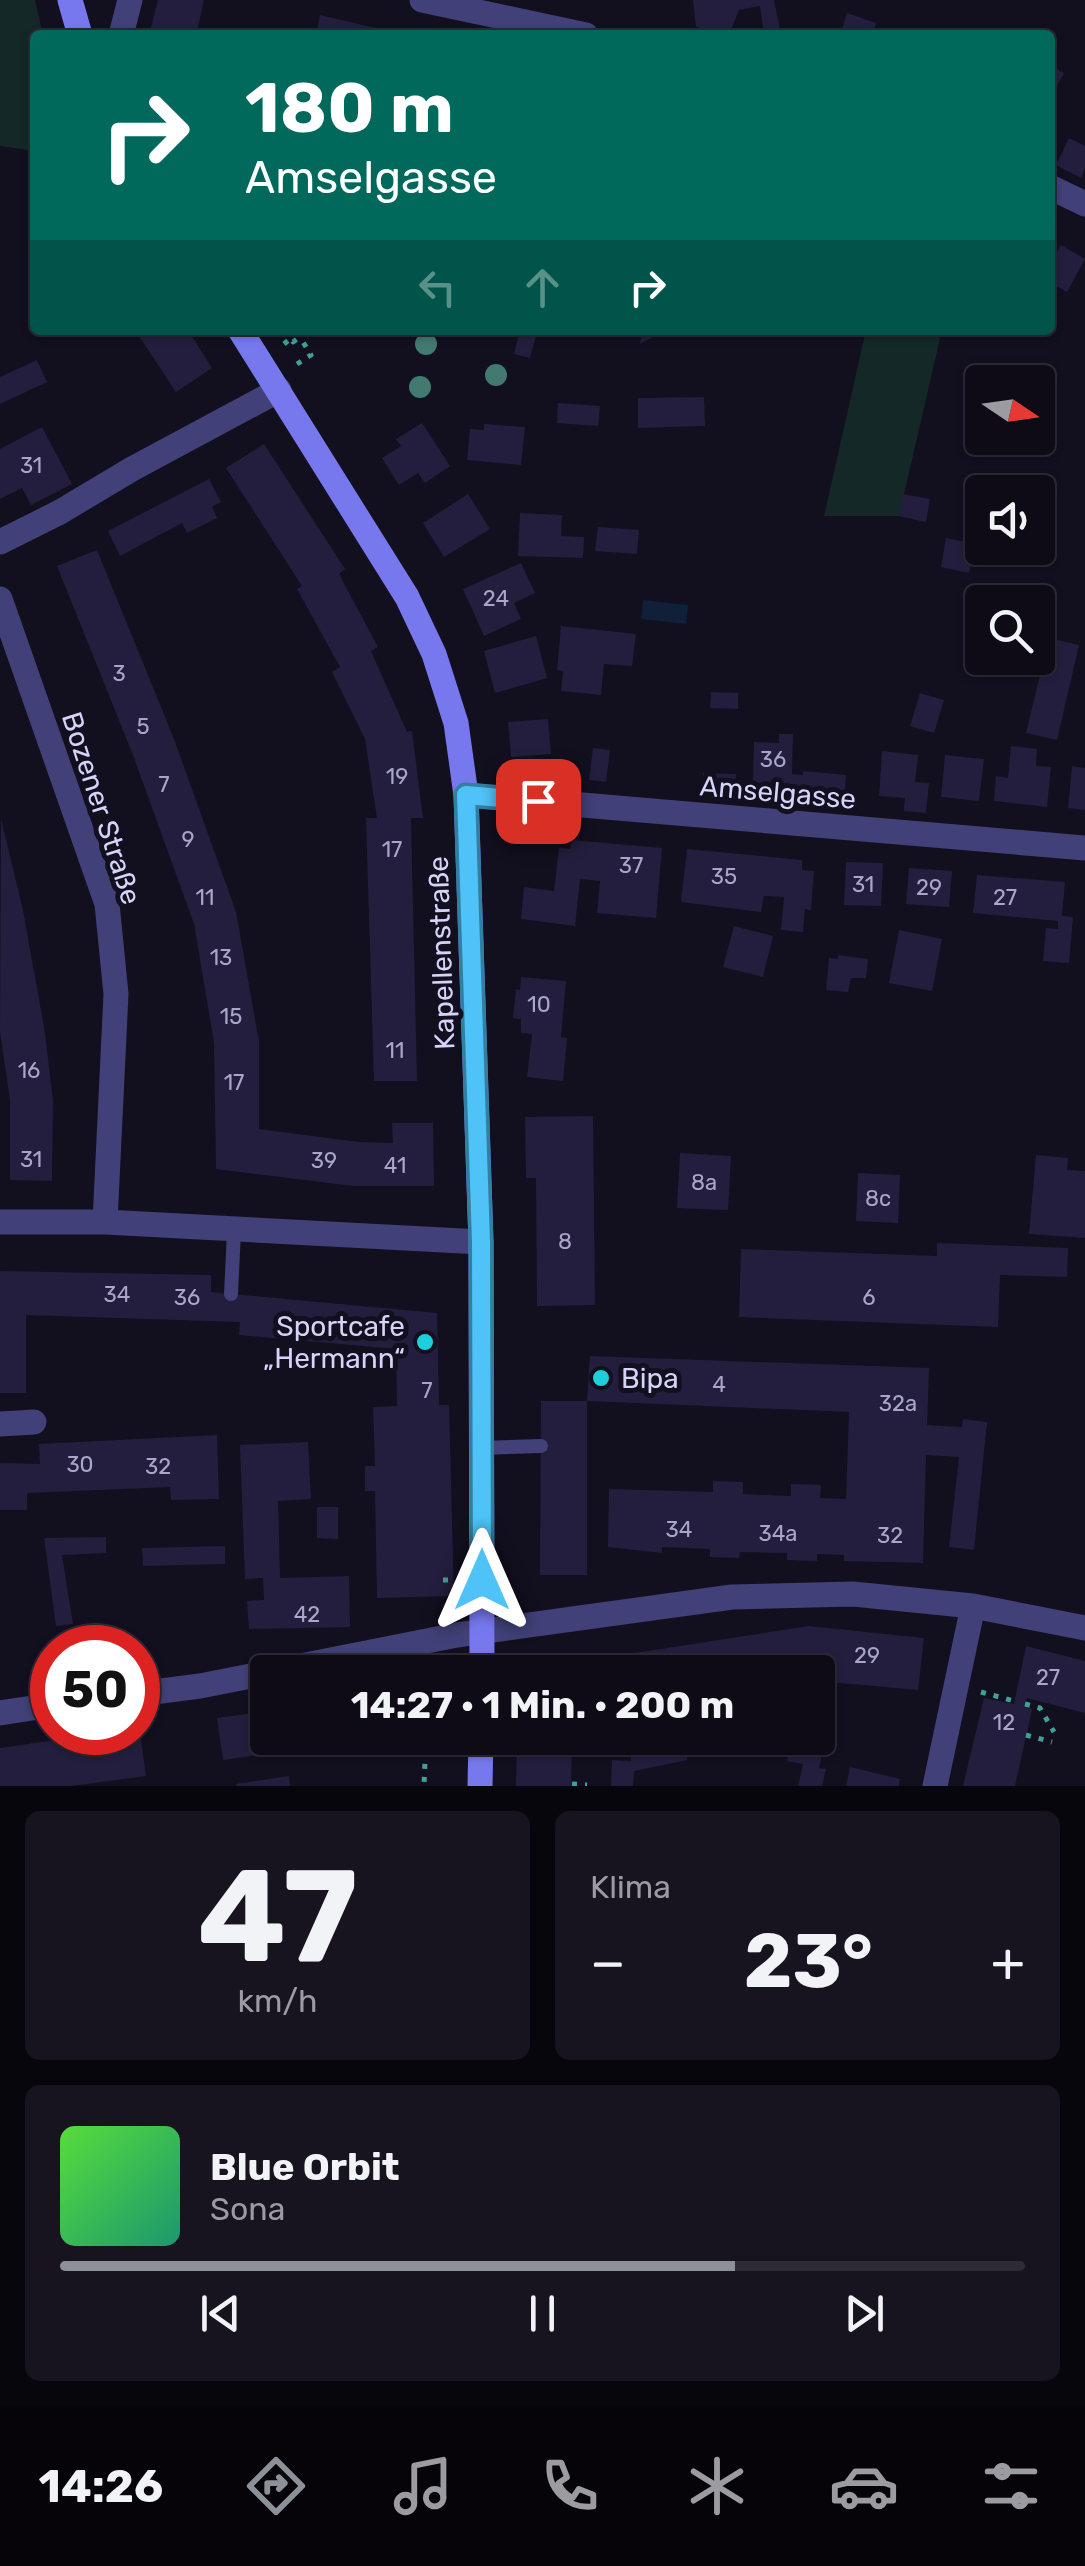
<!DOCTYPE html>
<html lang="de">
<meta charset="utf-8">
<style>
body{margin:0;font-family:Rubik,sans-serif;background:#171420;color:#f1f3f6;height:100vh;display:flex;flex-direction:column;font-size:38px;white-space:nowrap}
*{box-sizing:border-box;margin:0}
p{font-size:32px;color:#9b9ba1}
.icon{flex:none;width:55px;height:55px;fill:none;stroke:currentColor;stroke-width:2;stroke-linecap:round;stroke-linejoin:round}
.map{position:relative;height:1786px;overflow:hidden}
.side{display:flex;flex-direction:column;gap:25px;padding:25px;background:#08060d;flex:1}
.side>*{flex:none}
.top-card{position:absolute;left:30px;top:30px;width:1025px;height:305px;border-radius:10px;box-shadow:0 2px 8px #0004,0 0 0 2px #2e2b36;background:#00695c;color:#fff;overflow:hidden}
.needle{width:65px;rotate:103deg}
.buttons{position:absolute;left:965px;top:365px;display:grid;gap:20px}
.buttons a{display:grid;place-items:center;width:90px;height:90px;border-radius:10px;background:#0e0b17;box-shadow:0 2px 8px #0004,0 0 0 2px #2e2b36;font-size:50px}
.speed{position:absolute;left:30px;top:1625px;display:flex;gap:20px;font-size:50px;font-weight:700;text-align:center}
.speed>*{display:grid;place-content:center;width:130px;height:130px;border-radius:50%;background:#0e0b17;box-shadow:0 2px 8px #0004,0 0 0 2px #2e2b36;line-height:1}
.speed .limit{border:15px solid #d22;background:#fff;color:#111}
.pin{position:absolute;display:grid;place-items:center;width:85px;height:85px;color:#fff;margin:-42px;border-radius:20px;box-shadow:0 5px 15px #0006}
.me{position:absolute;width:110px;margin:-55px;rotate:0deg;stroke-linejoin:round;filter:drop-shadow(0 0 8px #0008)}
.turn{display:flex;align-items:center;gap:35px;height:210px;padding:0 50px;font-size:45px}
.turn .icon{width:130px;height:130px;stroke-width:2.5}
.turn b{display:block;font-size:70px;line-height:85px}
.lanes{display:flex;align-items:center;height:95px;padding:0 50px;background:#0003;justify-content:center;gap:50px;direction:ltr}
.lanes .off{opacity:.35}
.big{font-size:75px;font-weight:700;line-height:1.1}
.side .tile{flex:1;display:flex;flex-direction:column;justify-content:center;gap:15px;min-width:0;padding:0 35px;border-radius:15px;background:#171420}
.side .dial{align-items:center;gap:0}
.dial b{font-size:130px;line-height:1}
.song{display:flex;align-items:center;gap:30px}
.cover{width:120px;height:120px;border-radius:15px;background:linear-gradient(135deg,hsl(110 70% 55%),hsl(160 70% 35%))}
.played{height:10px;border-radius:5px;background:linear-gradient(90deg,#8c9099 70%,#2e2b36 70%)}
.keys{display:flex;justify-content:space-around;direction:ltr}
.heat{display:flex;justify-content:space-between;align-items:center;font-size:55px;direction:ltr}
.side .tiles{flex:1;display:grid;gap:25px;grid-template-columns:1fr 1fr}
.tile:last-child{grid-column:span 2}
.trip{position:absolute;left:250px;top:1655px;width:585px;height:100px;border-radius:10px;background:#0e0b17;box-shadow:0 2px 8px #0004,0 0 0 2px #2e2b36;font-weight:700;line-height:100px;text-align:center}
.dock{display:flex;height:160px;justify-content:space-around;align-items:center;background:#060409;color:#9b9ba1}
.dock .icon{width:70px;height:70px}
.dock .on{color:#8c9099}
.dock b{font-size:45px;color:#f1f3f6}
.map>svg:first-child{display:block}
</style>
<div class="map">
<svg width="1085" height="1786" viewBox="0 0 1085 1786">
<rect width="100%" height="100%" fill="#120f1f"/>
<path fill="#132827" d="M0 0H35L43 35H35V151L0 146Z
M866 330H942L899 516H824Z"/>
<path fill="#0f2038" d="M643 600 688 605 686 624 641 619Z"/>
<path fill="#231e3d" d="M158 0H204L196 35H149Z
M693 0H774L781 35H764L760 6 739 10 729 35 696 27Z
M847 13 876 23 872 35H840Z
M320 15 380 29 379 35H316Z
M1050 65 1064 73 1050 99Z
M1069 138 1085 146V168L1081 178 1056 165Z
M1061 245 1085 259 1067 292 1050 282V265Z
M135 330H188L212 368 176 392Z
M520 330 537 332 530 358 514 354Z
M643 330H665L640 344Z
M37 360 47 382 0 404V377Z
M704 397 705 426 638 428V398Z
M558 403 600 406 598 426 557 423Z
M422 423 450 466 425 483 418 473 399 485 382 458 401 446 396 439Z
M484 424 525 427 521 465 467 460 470 429 484 430Z
M42 427 72 484 31 505 22 488 0 499V449Z
M264 444 345 569 339 574 378 647 371 651 407 732 412 731 423 818H411L417 1081H374L366 818H377L365 739 332 672 340 667 297 589 302 586 226 468Z
M209 479 221 502 212 507 217 518 187 533 182 523 120 556 108 531Z
M468 494 490 529 444 557 423 523Z
M903 494 930 499 926 522 899 516Z
M520 513 562 515 561 536 584 537 583 558 518 556Z
M598 527 639 530 637 554 595 551Z
M946 538 975 544 969 573 941 567Z
M97 550 174 739 236 912 259 1041V1129L358 1142 393 1143 392 1123H433L434 1186H354L216 1169 214 1043 194 924 133 755 57 566Z
M521 563 535 593 514 603 521 619 484 636 463 589Z
M561 626 636 634 632 666 604 664 601 695 561 691 563 671 557 670Z
M1038 635 1079 645 1057 740 1026 733 1041 671 1023 667 1025 658H1038Z
M536 636 547 678 495 693 484 651Z
M711 692 738 693V709L710 708Z
M920 693 944 700 934 733 910 726Z
M548 719 551 754 511 757 508 722Z
M779 734H793L792 774 803 775V771L846 775 844 803 801 799V806L772 804 774 784 753 783 754 742 779 743Z
M1011 746 1037 749 1036 766 1051 767 1047 807 994 801 996 776 1008 778Z
M593 748 610 750 606 782 589 780Z
M882 751 918 755 915 782 929 783 926 813 904 811 905 798 879 796Z
M945 755 984 759 979 801 941 797Z
M1072 766 1085 768V810L1068 808Z
M703 773 736 774 735 796 702 795Z
M1 819 23 910 45 1033 53 1101 52 1181 10 1180V1100L0 1032Z
M572 840 662 848 656 918 597 913 600 881 580 879 575 926 521 919 524 887 554 891 559 848 570 849Z
M687 849 802 860V870L814 871 811 910 805 909 803 932 781 930 784 897 764 896 761 912 681 902Z
M846 862 883 863 881 906 844 905Z
M909 868 952 871 949 907 906 904Z
M977 875 1065 882 1062 916 1073 917 1069 963 1043 961 1046 928 1058 929V921L973 913Z
M734 926 773 936 763 977 723 967Z
M899 930 942 939 932 991 889 983Z
M838 955 868 959 866 978H851L848 992 826 990 829 958 838 959Z
M521 977 566 981 561 1037 567 1038 563 1081 527 1077 532 1034 521 1033V1019L513 1018 516 989 520 990Z
M593 1116 595 1305 537 1306 536 1178H526L525 1117Z
M680 1153 731 1156 728 1210 677 1208Z
M1036 1155 1068 1158 1067 1170 1085 1171V1238L1029 1234Z
M858 1173 900 1175 898 1223 856 1221Z
M937 1243 1068 1248 1067 1277 1000 1275 998 1327 739 1317 741 1249 937 1256Z
M0 1271 211 1275V1292L437 1313 439 1405H449L454 1596 377 1598 375 1491H365V1466H375L373 1407 397 1406 396 1349 239 1335 240 1322 26 1315V1393H0Z
M590 1356 929 1368 927 1425 962 1427 963 1419 987 1422 974 1550 949 1547 959 1457 926 1455 923 1563 844 1561V1555L817 1554V1561L787 1560V1553L740 1552 739 1558 710 1557V1549L662 1547V1553L608 1547 609 1489 713 1492V1481L743 1482V1494L791 1496V1484L821 1485 820 1498 846 1499 849 1412 587 1401Z
M541 1401H587V1575H540Z
M217 1435 219 1499 171 1500 170 1487 27 1493V1510H0V1463L40 1464 39 1444Z
M308 1442 311 1499 278 1501 280 1578 349 1576 350 1627 249 1629 247 1601 264 1600 263 1578 245 1579 240 1445Z
M317 1507H338V1539L317 1538Z
M106 1537V1553L62 1555 73 1624 56 1626 44 1538Z
M225 1546V1564L143 1566 142 1548Z
M809 1626 924 1638 918 1690 818 1681V1672H532L531 1669Z
M1026 1646 1085 1661V1713L1027 1698 1024 1707 1032 1709 1015 1786H963L984 1698 1014 1704Z
M268 1711V1738L361 1740 223 1760 217 1718Z
M112 1732H140L146 1776 71 1786H0V1748Z
M517 1738H572L571 1786H516Z
M777 1738 778 1752 702 1757 701 1739Z
M792 1738 825 1742 819 1768 826 1769 822 1786H798L803 1764 787 1761Z
M662 1741 663 1745 684 1741 687 1760 634 1771 633 1786H611L612 1760 631 1761 629 1747Z
M850 1767 900 1779 899 1786H846Z
M289 1776 290 1786H237L236 1784Z"/>
<g fill="none" stroke-linecap="round" stroke-linejoin="round">
<path stroke="#3da399" stroke-width="5" stroke-dasharray="5 8" stroke-linecap="butt" d="M284 344 291 338 293 342 300 337
M297 364 311 355 298 334
M443 1580H454
M544 1662 545 1667
M981 1692 1014 1701
M1025 1704 1040 1708 1054 1732
M1026 1735 1052 1742
M426 1738 424 1785 427 1786
M366 1754 387 1743 419 1738
M572 1784 587 1785"/>
<path stroke="#414078" stroke-width="14" d="M231 1294 234 1231
M481 1448 541 1446"/>
<path stroke="#414078" stroke-width="25" d="M422 0 586 35
M121 35 130 0
M1050 187 1085 204
M0 542 60 512 132 469 279 390
M0 599 107 904 116 994 105 1222
M466 795 1085 848
M0 1222H105L481 1242
M0 1424 34 1422
M138 1694 200 1686 457 1635 732 1597 853 1594 973 1606 1085 1628
M0 1713 52 1705
M935 1786 973 1606"/>
<path stroke="#7778ed" stroke-width="25" d="M70 0 80 35
M240 330 407 597 434 654 456 723 466 795 481 1242 482 1672
M480 1786 481 1738"/>
</g>
<g fill="#427970">
<circle cx="426" cy="344" r="11"/>
<circle cx="496" cy="375" r="11"/>
<circle cx="420" cy="387" r="11"/>
</g>
<g fill="none" stroke-linecap="round" stroke-linejoin="round">
<g stroke="#337fa1" stroke-width="25">
<path id="route" d="M482 1580 481 1242 466 795 538 801"/>
</g>
<use href="#route" stroke="#4fc3f7" stroke-width="18"/>
</g>
<g fill="#1dcfdb" stroke="#120f1f" stroke-width="4">
<circle cx="425" cy="1342" r="10"/>
<circle cx="601" cy="1378" r="10"/>
</g>
<g text-anchor="middle" stroke-width="10" stroke-linejoin="round" paint-order="stroke">
<g font-size="22" fill="#a9a6ca">
<text x="31" y="473">31</text>
<text x="496" y="606">24</text>
<text x="119" y="681">3</text>
<text x="143" y="734">5</text>
<text x="773" y="767">36</text>
<text x="397" y="784">19</text>
<text x="164" y="792">7</text>
<text x="188" y="847">9</text>
<text x="392" y="857">17</text>
<text x="631" y="873">37</text>
<text x="724" y="884">35</text>
<text x="863" y="892">31</text>
<text x="929" y="895">29</text>
<text x="205" y="905">11</text>
<text x="1005" y="905">27</text>
<text x="221" y="965">13</text>
<text x="539" y="1012">10</text>
<text x="231" y="1024">15</text>
<text x="395" y="1058">11</text>
<text x="29" y="1078">16</text>
<text x="234" y="1090">17</text>
<text x="31" y="1167">31</text>
<text x="324" y="1168">39</text>
<text x="395" y="1173">41</text>
<text x="704" y="1190">8a</text>
<text x="878" y="1206">8c</text>
<text x="565" y="1249">8</text>
<text x="117" y="1302">34</text>
<text x="187" y="1305">36</text>
<text x="869" y="1305">6</text>
<text x="719" y="1392">4</text>
<text x="427" y="1398">7</text>
<text x="898" y="1411">32a</text>
<text x="80" y="1472">30</text>
<text x="158" y="1474">32</text>
<text x="679" y="1537">34</text>
<text x="778" y="1541">34a</text>
<text x="890" y="1543">32</text>
<text x="307" y="1622">42</text>
<text x="867" y="1663">29</text>
<text x="1048" y="1685">27</text>
<text x="1004" y="1730">12</text>
</g>
<g font-size="28" fill="#d6d3f9" stroke="#120f1f">
<text transform="translate(778 792) rotate(5)" y="10">Amselgasse</text>
<text transform="translate(102 808) rotate(72)" y="10">Bozener Straße</text>
<text transform="translate(441 953) rotate(-92)" y="10">Kapellenstraße</text>
</g>
<g font-size="28" fill="#d6d3f9" stroke="#120f1f" text-anchor="end">
<text x="405" y="1336">Sportcafe<tspan x="405" dy="32">„Hermann“</tspan></text>
<text x="621" y="1388" text-anchor="start">Bipa</text>
</g>
</g>
</svg>
<div class="buttons">
<a><svg class="needle" viewBox="-14 -14 28 28"><path d="M0-13l5 13h-10z" fill="#e53935"/><path d="M0 13l5-13h-10z" fill="#9b9ba1"/></svg></a>
<a><svg class="icon" aria-label="sound" viewBox="0 0 24 24"><path d="M4 9h4l5-4v14l-5-4H4zM17 9q2 3 0 6"/></svg></a>
<a><svg class="icon" aria-label="search" viewBox="0 0 24 24"><circle cx="10" cy="10" r="6"/><path d="M15 15l6 6"/></svg></a>
</div>
<div class="speed"><div class="limit">50</div></div>
<div class="pin" style="left:538px;top:801px;background:#d93025"><svg class="icon" aria-label="arrive" viewBox="0 0 24 24"><path d="M6 21V4h12l-3 4 3 4H6"/></svg></div>
<svg class="me" style="left:482px;top:1580px" viewBox="-20 -20 40 40"><path d="M0-17L14 15 0 8-14 15z" fill="#4fc3f7" stroke="#fff" stroke-width="4"/></svg>
<div class="trip">14:27 · 1 Min. · 200 m</div>
<div class="top-card">
<div class="turn"><svg class="icon" aria-label="right" viewBox="0 0 24 24"><path d="M7 20v-9h11M14 6l5 5-5 5"/></svg><div><b>180 m</b>Amselgasse</div></div>
<div class="lanes"><svg class="icon off" aria-label="left" viewBox="0 0 24 24"><path d="M17 20v-9H6M10 6l-5 5 5 5"/></svg><svg class="icon off" aria-label="ahead" viewBox="0 0 24 24"><path d="M12 20V5M6 11l6-6 6 6"/></svg><svg class="icon" aria-label="right" viewBox="0 0 24 24"><path d="M7 20v-9h11M14 6l5 5-5 5"/></svg></div>
</div>
</div>
<section class="side">
<div class="tiles">
<div class="tile dial"><b>47</b><p>km/h</p></div>
<div class="tile"><p>Klima</p>
<div class="heat"><a>−</a><b class="big">23°</b><a>+</a></div>
</div>
<div class="tile">
<div class="song"><i class="cover"></i><div><b>Blue Orbit</b><p>Sona</p></div></div>
<div class="played"></div>
<div class="keys"><svg class="icon" aria-label="previous" viewBox="0 0 24 24"><path d="M18 5L8 12l10 7zM5 5v14"/></svg><svg class="icon" aria-label="pause" viewBox="0 0 24 24"><path d="M8 5v14M16 5v14"/></svg><svg class="icon" aria-label="next" viewBox="0 0 24 24"><path d="M6 5l10 7-10 7zM19 5v14"/></svg></div>
</div>
</div>
</section>
<nav class="dock">
<b>14:26</b>
<svg class="icon on" aria-label="directions" viewBox="0 0 24 24"><path d="M12 3l9 9-9 9-9-9zM9 14v-3h6M13 9l2 2-2 2"/></svg>
<svg class="icon" aria-label="music" viewBox="0 0 24 24"><path d="M9 18V5l10-2v13"/><circle cx="6" cy="18" r="3"/><circle cx="16" cy="16" r="3"/></svg>
<svg class="icon" aria-label="phone" viewBox="0 0 24 24"><path d="M5 4h4l2 5-3 2q2 4 5 5l2-3 5 2v4C11 20 4 13 5 4z"/></svg>
<svg class="icon" aria-label="climate" viewBox="0 0 24 24"><path d="M12 3v18M4 7l16 10M4 17L20 7"/></svg>
<svg class="icon" aria-label="car" viewBox="0 0 24 24"><path d="M5 17H2v-5l4-1 3-4h7l3 4 3 1v5h-3M9 17h6M6 11h13"/><circle cx="7" cy="17" r="2"/><circle cx="17" cy="17" r="2"/></svg>
<svg class="icon" aria-label="filters" viewBox="0 0 24 24"><path d="M4 7h16M4 17h16"/><circle cx="9" cy="7" r="2"/><circle cx="15" cy="17" r="2"/></svg>
</nav>
